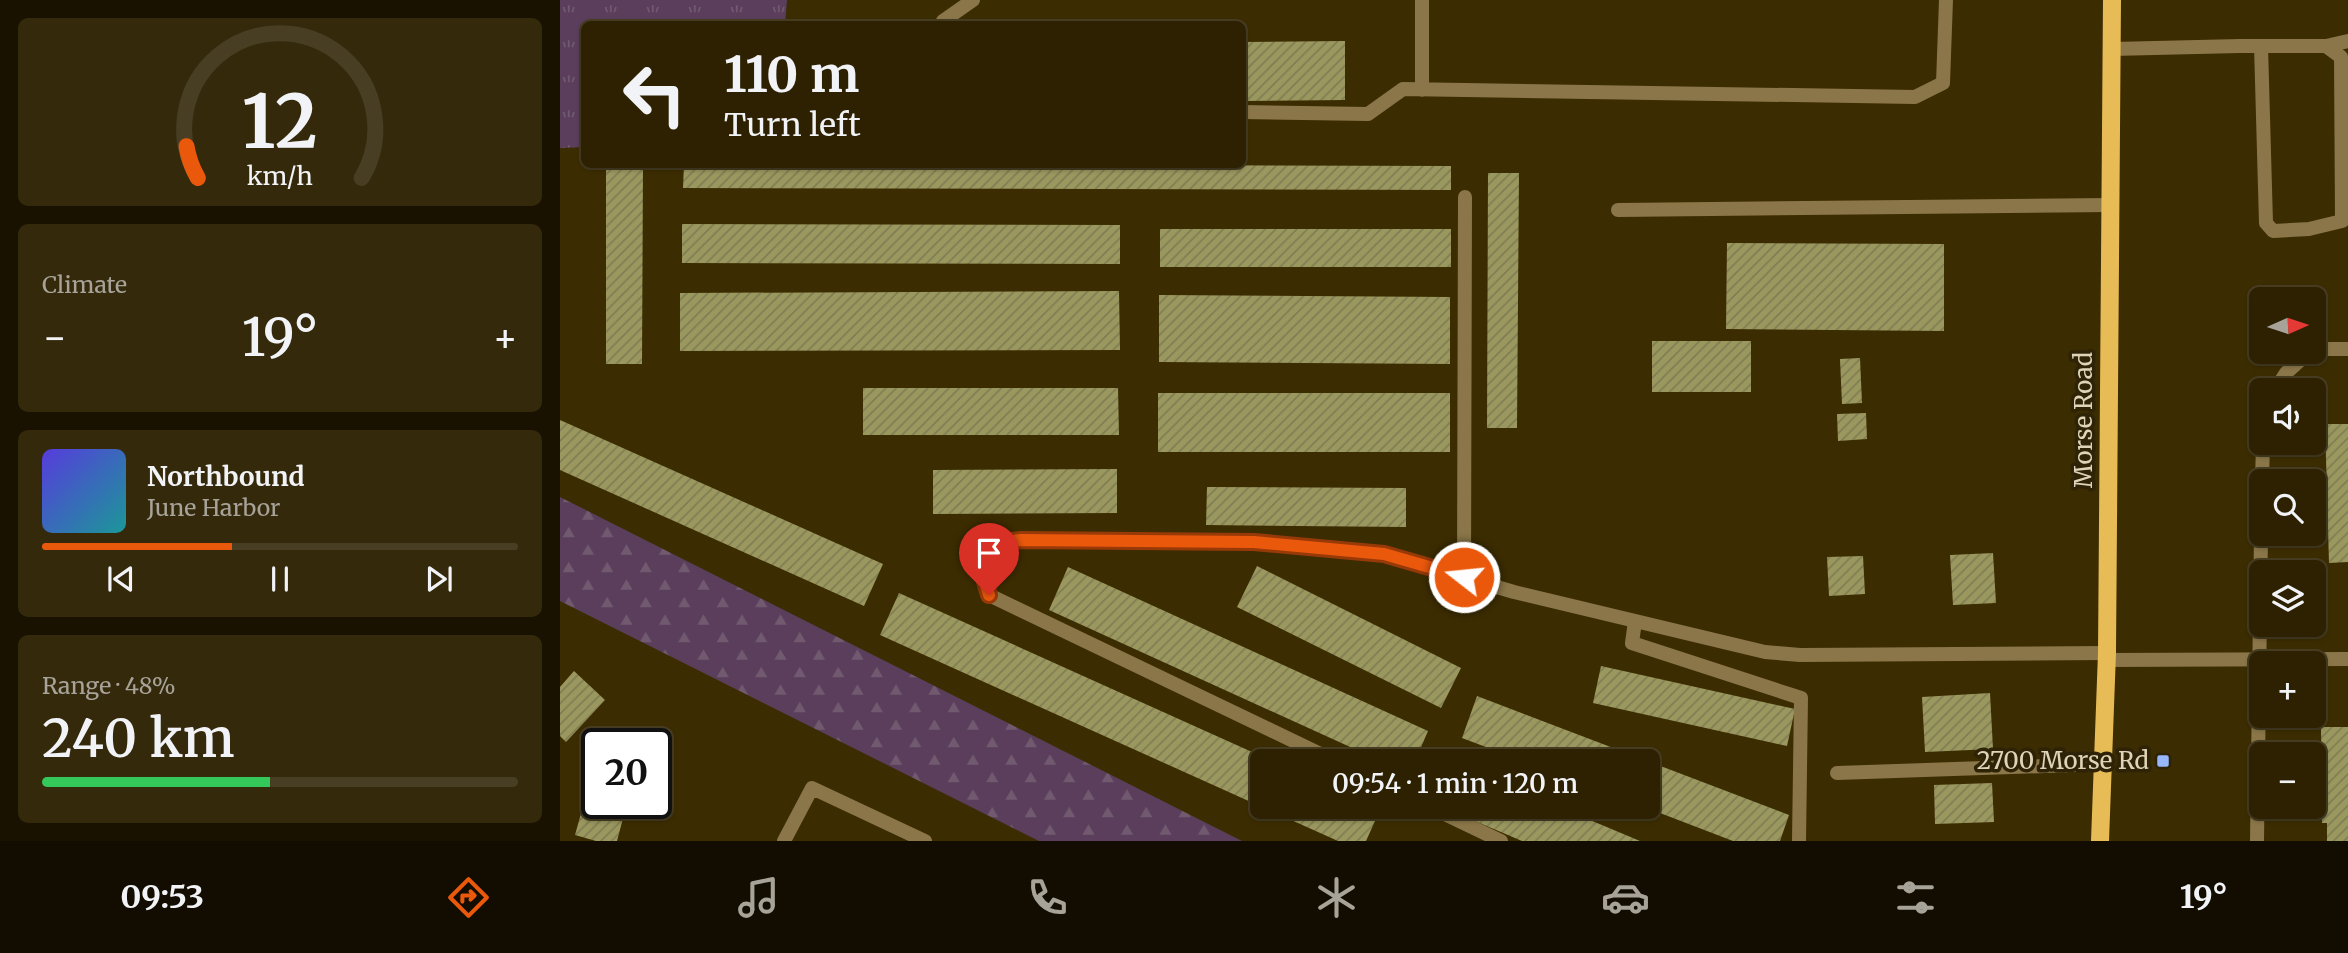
<!DOCTYPE html>
<meta charset="utf-8">
<style>
body{margin:0;font-family:Merriweather,serif;background:#35290b;color:#f1f3f6;height:100vh;display:flex;flex-direction:column;font-size:26px;white-space:nowrap}
*{box-sizing:border-box;margin:0}
p{font-size:23px;color:#a7a399}
.icon{flex:none;width:38px;height:38px;fill:none;stroke:currentColor;stroke-width:2;stroke-linecap:round;stroke-linejoin:round}
.map{position:relative;flex:1;overflow:hidden}
.panel{display:flex;flex-direction:column;gap:18px;padding:18px;background:#191201;width:560px}
.panel>*{flex:none}
.banner{position:absolute;left:21px;top:21px;width:665px;height:147px;border-radius:10px;box-shadow:0 2px 5px #0004,0 0 0 2px #483e23;background:#2d2101;color:#f1f3f6;overflow:hidden}
.needle{width:46px;rotate:87deg}
.tools{position:absolute;left:1689px;top:287px;display:grid;gap:14px}
.tools a{display:grid;place-items:center;width:77px;height:77px;border-radius:10px;background:#2d2101;box-shadow:0 2px 5px #0004,0 0 0 2px #483e23;font-size:35px}
.speed{position:absolute;left:21px;top:728px;display:flex;gap:14px;font-size:35px;font-weight:700;text-align:center}
.speed>*{display:grid;place-content:center;width:91px;height:91px;border-radius:50%;background:#2d2101;box-shadow:0 2px 5px #0004,0 0 0 2px #483e23;line-height:1}
.speed .limit{border:4px solid #111;border-radius:10px;background:#fff;color:#111}
.pin{position:absolute;display:grid;place-items:center;width:60px;height:60px;color:#fff;margin:-72px -30px;border-radius:50% 50% 50% 0;rotate:-45deg;box-shadow:0 0 7px #0007}
.pin .icon{rotate:45deg}
.me{position:absolute;width:77px;margin:-38px;rotate:286deg;stroke-linejoin:round;filter:drop-shadow(0 0 5px #0008)}
.turn{display:flex;align-items:center;gap:24px;height:147px;padding:0 28px;font-size:32px}
.turn .icon{width:91px;height:91px;stroke-width:2.5}
.turn b{display:block;font-size:49px;line-height:60px}
.big{font-size:52px;font-weight:600;line-height:1.1}
.panel .card{flex:1;display:flex;flex-direction:column;justify-content:center;gap:10px;min-width:0;padding:0 24px;border-radius:10px;background:#35290b}
.panel .dial{align-items:center;gap:0}
.dial svg{height:182px;overflow:visible;fill:none;stroke:#483e23;stroke-width:7;stroke-linecap:round;text-anchor:middle}
.dial text{fill:#f1f3f6;stroke:none}
.song{display:flex;align-items:center;gap:21px}
.cover{width:84px;height:84px;border-radius:10px;background:linear-gradient(135deg,hsl(250 70% 55%),hsl(180 70% 35%))}
.played{height:7px;border-radius:4px;background:linear-gradient(90deg,#ea580c 40%,#483e23 40%)}
.keys{display:flex;justify-content:space-around;direction:ltr}
.heat{display:flex;justify-content:space-between;align-items:center;font-size:38px;direction:ltr}
.charge{height:10px;border-radius:5px;background:linear-gradient(90deg,#34c759 48%,#483e23 0)}
.trip{position:absolute;left:690px;top:749px;width:410px;height:70px;border-radius:10px;background:#2d2101;box-shadow:0 2px 5px #0004,0 0 0 2px #483e23;font-weight:600;line-height:70px;text-align:center}
.tabs{display:flex;height:112px;justify-content:space-around;align-items:center;background:#120d00;color:#a7a399}
.tabs .icon{width:49px;height:49px}
.tabs .current{color:#ea580c}
.tabs b{font-size:32px;color:#f1f3f6}
main{display:flex;flex:1;min-height:0}
.map>svg:first-child{display:block}
</style>
<main>
<section class="panel">
<div class="card dial"><svg viewBox="0 0 100 80">
<path d="M14 69A42 42 0 1 1 86 69"/>
<path d="M14 69A42 42 0 0 1 9 55" stroke="#ea580c"/>
<text x="50" y="56" font-size="32" font-weight="700">12</text>
<text x="50" y="72" font-size="11">km/h</text>
</svg></div>
<div class="card"><p>Climate</p>
<div class="heat"><a>−</a><b class="big">19°</b><a>+</a></div>
</div>
<div class="card">
<div class="song"><i class="cover"></i><div><b>Northbound</b><p>June Harbor</p></div></div>
<div class="played"></div>
<div class="keys"><svg class="icon" aria-label="previous" viewBox="0 0 24 24"><path d="M18 5L8 12l10 7zM5 5v14"/></svg><svg class="icon" aria-label="pause" viewBox="0 0 24 24"><path d="M8 5v14M16 5v14"/></svg><svg class="icon" aria-label="next" viewBox="0 0 24 24"><path d="M6 5l10 7-10 7zM19 5v14"/></svg></div>
</div>
<div class="card"><p>Range · 48%</p><b class="big">240 km</b><div class="charge"></div></div>
</section>
<div class="map">
<svg width="1788" height="841" viewBox="0 0 1788 841">
<defs>
<pattern id="grass-tufts" width="24" height="20" patternUnits="userSpaceOnUse" patternTransform="scale(1.75)"><rect width="24" height="20" fill="#5a3e5b"/><path d="M3 7l-1-3M5 7V3M7 7l1-3M15 17l-1-3M17 17v-4M19 17l1-3" fill="none" stroke="#715970"/></pattern>
<pattern id="forest-firs" width="22" height="20" patternUnits="userSpaceOnUse" patternTransform="scale(1.75)"><rect width="22" height="20" fill="#5a3e5b"/><path d="M5 1l3.5 6h-7zM16 11l3.5 6h-7z" fill="#715970"/></pattern>
<pattern id="building-hatch" width="6" height="6" patternUnits="userSpaceOnUse" patternTransform="scale(1.75)"><rect width="6" height="6" fill="#9a985f"/><path d="M-1 1l2-2M0 6l6-6M5 7l2-2" fill="none" stroke="#807d53"/></pattern>
</defs>
<rect width="100%" height="100%" fill="#3c2c01"/>
<path fill="url(#grass-tufts)" d="M0 0H227L225 24H24V147L0 148Z"/>
<path fill="url(#forest-firs)" d="M0 497 682 841H479L0 601Z"/>
<path fill="url(#building-hatch)" d="M785 41V100L682 101V42Z
M124 164 891 166V190L123 188Z
M46 165 83 166 82 364H46Z
M928 173H959L957 428H927Z
M122 224 560 225V264L122 263Z
M600 229H891V267H600Z
M1167 243 1384 244V331L1166 329Z
M559 291 560 350 120 351V293Z
M599 295 890 297V364L599 362Z
M1092 341H1191V392H1092Z
M1300 358 1302 403 1282 404 1280 359Z
M303 388H558L559 435H303Z
M598 393H890V452H598Z
M1306 413 1307 439 1278 441 1277 414Z
M0 420 323 564 304 606 0 470Z
M1765 424H1788V562L1769 563Z
M557 469V513L373 514V470Z
M647 487 846 488V527L646 525Z
M1433 553 1436 603 1393 605 1390 555Z
M1303 556 1305 594 1269 596 1267 557Z
M697 566 901 668 881 708 677 607Z
M508 567 868 731 855 761H821L489 610Z
M339 593 712 761H702V807L320 635Z
M1041 666 1235 709 1227 746 1033 703Z
M14 671 45 700 6 742 0 736V687Z
M1430 693 1433 749 1365 752 1362 697Z
M917 696 1229 815 1220 841H1173L1087 808V761H963L902 738Z
M1761 727H1788V841H1767V823H1762Z
M30 781 37 783V803H67L57 841H36L15 835Z
M1432 783 1434 822 1375 824 1374 785Z
M702 807H813L820 810 806 841H778Z
M882 807H999L1080 841H962Z"/>
<g fill="none" stroke-linecap="round" stroke-linejoin="round">
<path stroke="#8a7648" stroke-width="14" d="M383 24V21L413 0
M1766 46 1788 41
M1552 49 1680 46H1766L1781 57 1782 221 1749 229 1713 231 1706 223 1701 46
M862 90V0
M682 112 808 114 843 89 1355 97 1383 83 1386 0
M1058 210 1550 205
M904 577 905 197
M1075 621 1072 643 1241 698 1239 841
M775 761 429 595 414 545 461 540 694 542 824 554 954 592 1205 652 1240 655 1547 653
M1277 773 1543 764
M870 807 941 841
M224 841 252 788 365 841"/>
<path stroke="#8a7648" stroke-width="14" d="M1754 349H1788
M1715 390 1726 373 1749 352
M1702 481 1703 443
M1546 660 1788 659
M1697 841 1701 534"/>
<path stroke="#e7bc56" stroke-width="18" d="M1540 841 1547 653 1552 0"/>
</g>
<g fill="none" stroke-linecap="round" stroke-linejoin="round">
<g stroke="#983908" stroke-width="18">
<path id="route" d="M429 595 414 545 461 540 694 542 824 554 904 577"/>
</g>
<use href="#route" stroke="#ea580c" stroke-width="12"/>
</g>
<rect fill="#97b6fd" stroke="#2e2307" stroke-width="2.5" x="1596" y="754" width="14" height="14" rx="3.5"/>
<g text-anchor="middle" stroke-width="7" stroke-linejoin="round" paint-order="stroke">
<g font-size="24" fill="#dfd3b8" stroke="#2e2307">
<text transform="translate(1524 420) rotate(-90)" y="8">Morse Road</text>
</g>
<g font-size="24" fill="#dfd3b8" stroke="#2e2307" text-anchor="end">
<text x="1589" y="769">2700 Morse Rd</text>
</g>
</g>
</svg>
<div class="tools">
<a><svg class="needle" viewBox="-14 -14 28 28"><path d="M0-13l5 13h-10z" fill="#e53935"/><path d="M0 13l5-13h-10z" fill="#a7a399"/></svg></a>
<a><svg class="icon" aria-label="sound" viewBox="0 0 24 24"><path d="M4 9h4l5-4v14l-5-4H4zM17 9q2 3 0 6"/></svg></a>
<a><svg class="icon" aria-label="search" viewBox="0 0 24 24"><circle cx="10" cy="10" r="6"/><path d="M15 15l6 6"/></svg></a>
<a><svg class="icon" aria-label="layers" viewBox="0 0 24 24"><path d="M12 4l9 5-9 5-9-5zM3 14l9 5 9-5"/></svg></a>
<a>+</a>
<a>−</a>
</div>
<div class="speed"><div class="limit">20</div></div>
<div class="pin" style="left:429px;top:595px;background:#d93025"><svg class="icon" aria-label="arrive" viewBox="0 0 24 24"><path d="M6 21V4h12l-3 4 3 4H6"/></svg></div>
<svg class="me" style="left:904px;top:577px" viewBox="-20 -20 40 40"><circle r="17" fill="#ea580c" stroke="#fff" stroke-width="3"/><path d="M0-11L8 9 0 5-8 9z" fill="#fff"/></svg>
<div class="trip">09:54 · 1 min · 120 m</div>
<div class="banner">
<div class="turn"><svg class="icon" aria-label="left" viewBox="0 0 24 24"><path d="M17 20v-9H6M10 6l-5 5 5 5"/></svg><div><b>110 m</b>Turn left</div></div>
</div>
</div>
</main>
<nav class="tabs">
<b>09:53</b>
<svg class="icon current" aria-label="directions" viewBox="0 0 24 24"><path d="M12 3l9 9-9 9-9-9zM9 14v-3h6M13 9l2 2-2 2"/></svg>
<svg class="icon" aria-label="music" viewBox="0 0 24 24"><path d="M9 18V5l10-2v13"/><circle cx="6" cy="18" r="3"/><circle cx="16" cy="16" r="3"/></svg>
<svg class="icon" aria-label="phone" viewBox="0 0 24 24"><path d="M5 4h4l2 5-3 2q2 4 5 5l2-3 5 2v4C11 20 4 13 5 4z"/></svg>
<svg class="icon" aria-label="climate" viewBox="0 0 24 24"><path d="M12 3v18M4 7l16 10M4 17L20 7"/></svg>
<svg class="icon" aria-label="car" viewBox="0 0 24 24"><path d="M5 17H2v-5l4-1 3-4h7l3 4 3 1v5h-3M9 17h6M6 11h13"/><circle cx="7" cy="17" r="2"/><circle cx="17" cy="17" r="2"/></svg>
<svg class="icon" aria-label="filters" viewBox="0 0 24 24"><path d="M4 7h16M4 17h16"/><circle cx="9" cy="7" r="2"/><circle cx="15" cy="17" r="2"/></svg>
<b>19°</b>
</nav>
